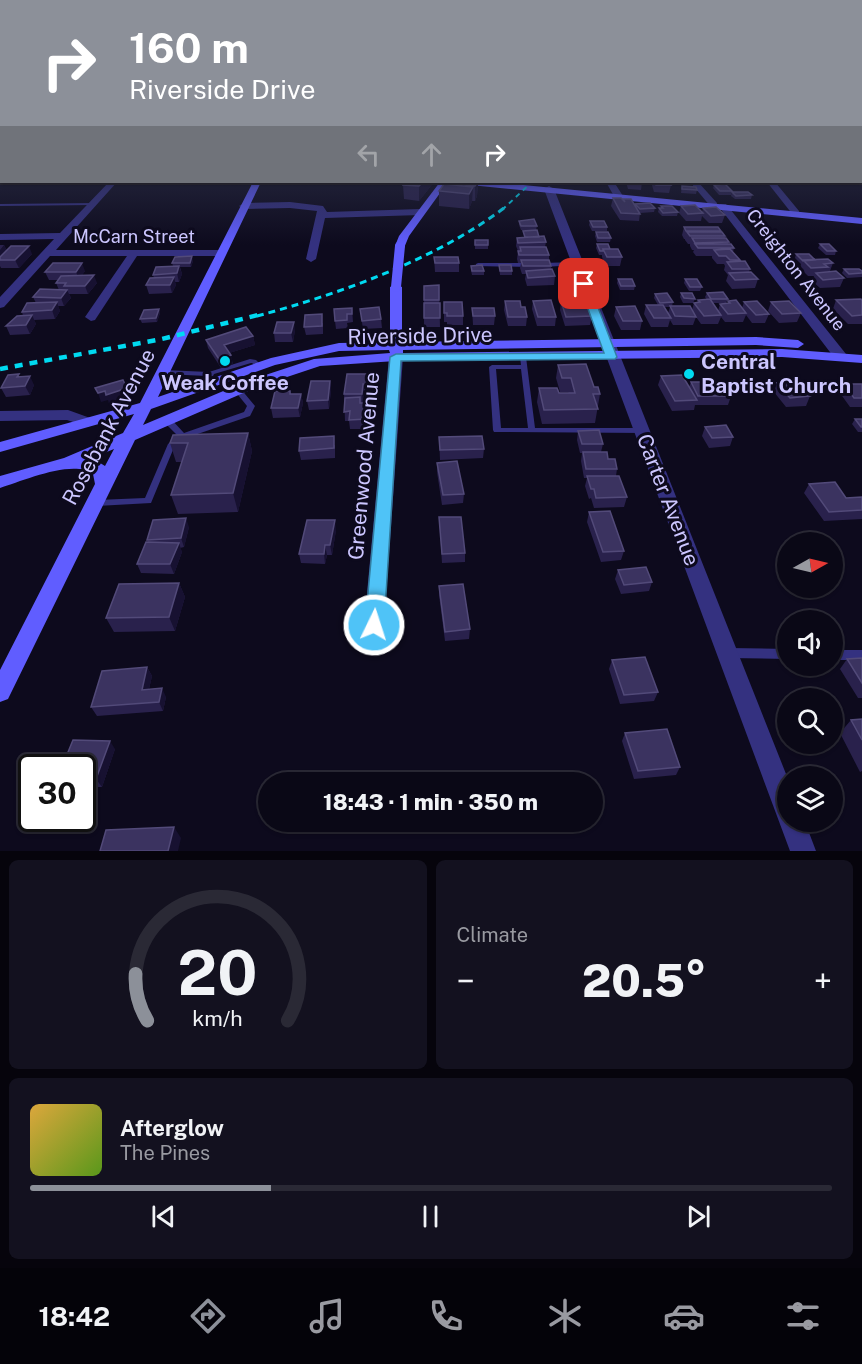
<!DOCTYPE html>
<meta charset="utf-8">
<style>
body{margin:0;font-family:"Public Sans",sans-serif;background:#13111f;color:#f1f3f6;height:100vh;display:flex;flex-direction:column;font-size:22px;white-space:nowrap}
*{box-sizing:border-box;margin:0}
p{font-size:20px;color:#999aa1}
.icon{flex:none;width:33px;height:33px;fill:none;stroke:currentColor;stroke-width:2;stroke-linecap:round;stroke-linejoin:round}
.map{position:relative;height:851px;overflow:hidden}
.side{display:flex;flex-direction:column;gap:9px;padding:9px;background:#06040c;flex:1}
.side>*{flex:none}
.guide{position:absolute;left:0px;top:0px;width:862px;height:183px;box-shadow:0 2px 4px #0004,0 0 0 2px #2a2935;background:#8c9099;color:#fff;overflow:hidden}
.needle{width:39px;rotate:82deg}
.controls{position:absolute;left:777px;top:532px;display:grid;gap:12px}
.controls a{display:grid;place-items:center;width:66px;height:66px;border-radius:50%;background:#0a0816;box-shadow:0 2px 4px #0004,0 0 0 2px #2a2935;font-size:30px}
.speed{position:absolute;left:18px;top:754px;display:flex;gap:12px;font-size:30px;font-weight:700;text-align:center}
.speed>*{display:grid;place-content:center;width:78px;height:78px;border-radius:50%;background:#0a0816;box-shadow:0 2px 4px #0004,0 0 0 2px #2a2935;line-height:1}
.speed .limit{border:3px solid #111;border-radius:9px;background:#fff;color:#111}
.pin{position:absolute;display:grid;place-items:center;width:51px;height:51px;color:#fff;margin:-26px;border-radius:12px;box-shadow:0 3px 9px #0006}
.me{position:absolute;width:66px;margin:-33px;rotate:4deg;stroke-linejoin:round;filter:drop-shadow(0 0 4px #0008)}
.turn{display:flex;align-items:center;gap:21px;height:126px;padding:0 30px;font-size:27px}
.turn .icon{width:78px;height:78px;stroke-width:2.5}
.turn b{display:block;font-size:42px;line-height:51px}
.lanes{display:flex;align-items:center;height:57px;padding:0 30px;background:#0003;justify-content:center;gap:30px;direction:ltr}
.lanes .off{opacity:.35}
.big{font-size:45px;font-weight:800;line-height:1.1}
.side .tile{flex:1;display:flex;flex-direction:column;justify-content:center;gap:9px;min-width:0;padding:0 21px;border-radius:9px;background:#13111f}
.side .dial{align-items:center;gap:0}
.dial svg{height:156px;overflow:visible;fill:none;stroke:#2a2935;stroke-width:7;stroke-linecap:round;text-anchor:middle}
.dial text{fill:#f1f3f6;stroke:none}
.song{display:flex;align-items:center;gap:18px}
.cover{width:72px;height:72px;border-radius:9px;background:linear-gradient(135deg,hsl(40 70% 55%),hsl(90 70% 35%))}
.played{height:6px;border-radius:3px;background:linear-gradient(90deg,#8c9099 30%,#2a2935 30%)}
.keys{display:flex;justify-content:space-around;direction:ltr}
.heat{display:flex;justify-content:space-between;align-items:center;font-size:33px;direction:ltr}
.side .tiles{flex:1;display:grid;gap:9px;grid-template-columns:1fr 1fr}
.tile:last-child{grid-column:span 2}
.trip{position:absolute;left:258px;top:772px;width:345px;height:60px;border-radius:30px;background:#0a0816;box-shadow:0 2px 4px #0004,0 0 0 2px #2a2935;font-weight:800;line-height:60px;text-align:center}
.dock{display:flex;height:96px;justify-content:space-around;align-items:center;background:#040309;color:#999aa1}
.dock .icon{width:42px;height:42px}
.dock .active{color:#8c9099}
.dock b{font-size:27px;color:#f1f3f6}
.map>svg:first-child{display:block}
</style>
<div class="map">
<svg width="862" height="851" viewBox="0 0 862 851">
<rect width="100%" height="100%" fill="#0d0a1d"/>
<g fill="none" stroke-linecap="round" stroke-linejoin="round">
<path fill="#343180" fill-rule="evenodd" d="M0 146H2V149H0Z
M861 155H862V157H861Z
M94 203V205H92L0 206V204Z
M577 262 580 264 579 265 542 267 539 265 542 263Z
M478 263H530L533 265 530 267 476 266V264Z
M523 355 526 357 535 428H642L645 429 646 431 645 433 494 432 493 430 489 367 492 365H521L520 357ZM496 369H521L528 428H501Z
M250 359 256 360 262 366 259 368 257 367 252 363H251L214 374 213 376 216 383 213 385 211 384 207 376 164 374 161 372 164 370 209 372Z
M236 388H240L255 406 250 416 186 438 175 445 151 503 97 506 94 505 93 503 94 501 97 500 145 498 168 444 178 436 165 423 164 421 165 419H171L184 433 244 412 247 406 234 390Z
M728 648 788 649V659L728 658 724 656 723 653 724 650Z
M832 650H862V660H832Z"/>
<path fill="#343180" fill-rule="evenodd" d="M861 171 862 172V178L861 177Z
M0 174H2V180H0Z
M109 182H117L56 250H220L225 253 220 256H137L95 320 91 321 85 317 127 256H50L4 307 0 308V297L54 239 0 240V234L60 233Z
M606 182H614L623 196 621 198H615Z
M690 182H698L717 203V207H711Z
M767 182H775L799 211V215H793Z
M549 186 554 189 788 779V822H805L816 851H790L544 189Z
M290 202 323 206 327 212 420 209 425 212 420 215 325 218 316 259 311 262 306 259 317 211 290 208 244 209 239 206 244 203Z
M720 204H726L846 354 848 357 846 360H836L720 208Z
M396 353 403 357 384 625 381 631 374 634 367 631 364 625 389 357Z
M68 410 93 419 95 422 88 427 67 420 0 421V411Z"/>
<path fill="#605dff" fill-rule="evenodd" d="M0 126H2V128H0Z
M253 182H261L158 397 271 358 339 343 390 342V287L396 284 402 287V342L756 337 798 340 804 344 798 348 756 345 403 350V353L782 349 862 355V363L782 357 396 361 320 366 257 387 135 440 8 699 0 702V670L95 484 93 474C73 459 23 481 0 488V476L64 458 123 433 134 414 0 452V442L140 403ZM389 350 390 353 314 359 247 381 143 425 151 409 275 365 339 351ZM114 449 105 466 92 458Z
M440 182H448L409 236 404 248H396L395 246 399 236Z
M466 182H492L862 218V224L470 185Z"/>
<path stroke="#00daf1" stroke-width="2" stroke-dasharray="5 4.5" stroke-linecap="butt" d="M502 210 532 182"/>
<path stroke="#00daf1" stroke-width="3" stroke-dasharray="7 5" stroke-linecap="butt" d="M257 316C339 294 435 260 504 208"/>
<path stroke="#00daf1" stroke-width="4.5" stroke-dasharray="8 7" stroke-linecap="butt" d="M0 369 162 339 262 314"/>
<path stroke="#605dff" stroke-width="10" d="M396 287 400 246"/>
</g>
<path fill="#29214c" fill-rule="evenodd" d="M434 182 419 201 404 199 403 185Z
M448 182H478L477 196 475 201H472L469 209 439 206V191L448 185Z
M626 182H642L641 190 628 189Z
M651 182H669L671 185 669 193 654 192Z
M714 185 732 191 731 195H719L713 188Z
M682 186 697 190 696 194 681 193Z
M732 192 752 195 751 199H735L731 196Z
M613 198 623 200 635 205V204L655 208 654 212 640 213 639 221 620 220 611 206Z
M661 206 678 212 677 216H662L658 212 659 208H661Z
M681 206 702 212 703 208 725 215 722 223H709L702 216 701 221H686L679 213Z
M519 221 537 226 536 230H521L519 225Z
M590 221 607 227V231H592L589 225Z
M684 227 721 231V232L725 236V238L729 242 728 244 734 248 733 252 740 260 739 262 750 269 749 272 758 279 755 288 732 289 726 281 728 275 724 270 725 266 724 264H717L712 258V256H696L693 252 694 250H692L690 246V244H688L685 240V239H684L682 235Z
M523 231 539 237 546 242 545 247 549 255V260L551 266V269L555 276 554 285 527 286 525 279 526 274H522L520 268 521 263H518L517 259 518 251 516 246 517 238 524 237Z
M596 232 611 238 610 242H597L595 236Z
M475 240H488V249H475Z
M597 244 610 249 622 257 620 266H605L602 257V255H599L596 248Z
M820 244 836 251 835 255H826L818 248Z
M0 245H4L7 251 32 254 19 268H1L0 266Z
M796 254 815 260 833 263 830 271 826 272 844 278 840 287 820 288 812 281 814 276H808L800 268 801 264 795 258Z
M434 257 459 263V272H435Z
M193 261 191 267H180L182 274 179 282H175L176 285 172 293 149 294 146 285 154 278 153 275 173 266 172 263Z
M499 265 512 271V275H500Z
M471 266 484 271V275H472L471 270Z
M844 269 862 271V277L847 278 842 273Z
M85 271 82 275 97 283 88 294H69L71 298 64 306H58L60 311 55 319 34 320 36 324 30 334 10 335 6 326 23 316 22 312 36 303 33 297 59 290 56 283 58 280H49L45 272Z
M618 279 635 286 634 290H620L617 283Z
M685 279 702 287 700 291H689L684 283Z
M439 285 440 327H424V286Z
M681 293 695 299 693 303H683L680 297Z
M707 293 728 299 726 303H713L718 311 720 304 728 303V301L742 308 744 302 769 314 765 323H752L746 315 743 322H725L721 317 718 324H701L696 317 693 325H673L670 320 668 327H651L644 314 646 305H658L654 298 655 294 673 302 672 306 692 310 694 303 697 302 698 300H707L705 297ZM664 307H670L668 313Z
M836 300 862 301V324H848L833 309Z
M505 301 521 307 527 317 526 326H508L504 310Z
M533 301 556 317 555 326H537L532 309Z
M561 301 581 307 592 316 590 325 565 326 560 310Z
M444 302 463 316V325H447V322H444Z
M771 302 801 313 797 322 779 323 768 311Z
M616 307 642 321 640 330H621L614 316Z
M352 308 353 322 347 323 348 328 336 329 335 321Z
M472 308 495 316 494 325H473Z
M159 309 160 313 157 322 142 323 140 319Z
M360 309 381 319 382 328 363 329Z
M323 323V334L306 335 304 327Z
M295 330 293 342H275L274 333Z
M253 336 255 345 229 353 233 364 221 368 208 348 206 340Z
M558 365 594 387 600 394 595 423 542 424 537 402 539 388 559 393H569L568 392H560L556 378Z
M370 374V383L369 393H364L363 403H361L368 412 367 429H350L349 421H345L344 394Z
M661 376 689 387 691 382 731 396 728 405H695L694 410 672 411 658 385Z
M20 377 34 385 30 395 6 397 1 388Z
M330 381 331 390 329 409 309 410 307 401Z
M777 383 810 396 806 406 786 407 774 392Z
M844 384H862V407H850L840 393Z
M290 391 291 394H301L303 403 300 417 273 418 271 408Z
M855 419H862V432H858L852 424Z
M705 427 733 437 730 446 709 448 702 436Z
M578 431 603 444 601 452 617 469 616 476 627 497 624 507 594 508 591 498 589 499 585 486 587 478H584L581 461 582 453H580L577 440Z
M248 433 252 451 238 512 178 514 171 495 182 462H176L170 443Z
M439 437 484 449 483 458 440 460Z
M335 445V458L301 460 299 451Z
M437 463 464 494 463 503 442 505 437 472Z
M809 484 846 498 862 497V519L824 521 804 493Z
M589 512 624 551 621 560 601 562 587 522Z
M439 517 465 553V562L442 563Z
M189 527 184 547 180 548 182 552 174 574 141 573 137 564 148 542 147 540Z
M336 530 332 555H327L325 564 301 563 299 554Z
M618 570 652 582 649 591 621 594 615 579Z
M179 583 185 597 175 631 114 632 106 618Z
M439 586 470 629 469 639 445 641 439 595Z
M862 658V698H858L840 669 847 659Z
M612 660 658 692 654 701 620 704 609 669Z
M147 667 152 676 149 689 166 697 163 711 97 716 91 707Z
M862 719V771L860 772 840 733 851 720Z
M625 733 680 767 676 775 634 779 622 741Z
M115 749 102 787H82V768L66 757Z"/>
<path fill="#171131" d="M423 182H434L419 201V186Z
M478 182 477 196 475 201V186Z
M473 187 472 202 469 209V194Z
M4 245 8 253 0 260V250Z
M29 246 32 254 19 268 15 260Z
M192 256 193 261 191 267 190 263Z
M82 263 85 271 79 280 76 272Z
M179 266 182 274 179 282 177 273Z
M94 275 97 283 88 294 85 286Z
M174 277 176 285 172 293 170 285Z
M67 290 71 298 64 306 61 298Z
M57 302 60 311 55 319 52 310Z
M159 309 160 313 157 322 156 318Z
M32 315 36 324 30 334 26 325Z
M294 322 295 330 293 342 291 333Z
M253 336 255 345 226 354 224 345Z
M231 355 233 364 221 368 219 359Z
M370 374V383L369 393V384Z
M30 376 34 385 30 395 25 386Z
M330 381 331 390 329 409 328 400Z
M363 384 364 393 363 403 362 394Z
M127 388 130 398 109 404 108 400 101 402 98 393 105 391Z
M301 394 303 403 300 417 298 408Z
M248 433 252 451 238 512 233 493Z
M186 518 189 527 184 547 181 538Z
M335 520 336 530 332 555 330 545Z
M179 543 182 552 174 574 170 564Z
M325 545 327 555 325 564 324 554Z
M179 583 185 597 175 631 169 617Z
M147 667 152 676 147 698 142 690Z
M162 688 166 697 163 711 159 702Z
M110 741 115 749 102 787 96 779Z
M174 827 181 838 178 851H168Z"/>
<path fill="#3b3360" stroke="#524a79" stroke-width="1.5" d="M404 182H423L419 186 403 185Z
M448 182H478L475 186Z
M655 182H669L671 185H656Z
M444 184 473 187 469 194 439 191Z
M725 184 732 191H720L714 185Z
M682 186 696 187 697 190 682 189Z
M732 192H748L752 195 736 196Z
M613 198H621L625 202 623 199H631L640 214 621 213Z
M650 203 655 208 640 209 635 204Z
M695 205 703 213 688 214 681 206Z
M661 206H672L678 212 663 213 659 208H663Z
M716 207 725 215 711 216 703 208Z
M534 219 537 226H521L519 221Z
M590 221H604L607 227H593Z
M684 227H718L721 231H686Z
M537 230 539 237H525L523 231Z
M596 232H608L611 238H598Z
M687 232H722L725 236H690Z
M544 236 546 242 518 243 517 238Z
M692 238H726L729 242 695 243Z
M475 240H488V245H475Z
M597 244H608L610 249H603V251H600Z
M695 244H731L734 248H698Z
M820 244H829L836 251H827Z
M11 246H29L15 260H0V257Z
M520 247H546L549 255H519L518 251H521Z
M603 249H618L622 257H607Z
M730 249 740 260H730L726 256H719L714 250Z
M796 254H809L815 260 803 261Z
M192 256 190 263H172L175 257Z
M434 257H458L459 263H435Z
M828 259 833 263 824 264 828 267 811 268 803 260Z
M521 260H549L551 266H523Z
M745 261 750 269H732L727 262Z
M53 263H82L76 272H45Z
M482 265 484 271H472L471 266Z
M499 265H511L512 271H500Z
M179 266 177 273 153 275 156 267Z
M552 269 555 276 528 278 526 271Z
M844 269H859L862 271V273L849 274Z
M836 271 844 278 823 280 816 273Z
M751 272 758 279 735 280 729 273Z
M94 275 85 286H64L66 283H56L61 276Z
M174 277 170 285H146L150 278Z
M618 279H632L635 286H621Z
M685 279H697L702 287H690Z
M439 285V300H424V286Z
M40 289 67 290 61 298 33 297Z
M723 292 728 299H711L707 293Z
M667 293 673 302 660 303 655 294Z
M681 293H692L695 299 684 298Z
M710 299 721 315 704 316 694 303 700 302 698 300Z
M861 299 862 301V315L852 316 836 300Z
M551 300 556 317H538L533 301Z
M736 300 746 313 728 314 720 304 730 303 728 301Z
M505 301H520L521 307H525L527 317H508Z
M561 301H579L581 307H588L592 316 566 317Z
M757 301 769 314 756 315 744 302Z
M789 301 801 313 782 314 771 302Z
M57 302 52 310 22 312 27 303Z
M444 302H462L463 316H447V313H444Z
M424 303H440V318H424Z
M646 305H663L671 318H654Z
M635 306 642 321H623L616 307Z
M670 306H690L696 317 675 316Z
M379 307 381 319 362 321 360 309Z
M352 308V314H347V320L335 321 334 309Z
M472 308H494L495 316H473Z
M159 309 156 318 140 319 144 310Z
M322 314V326L304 327 305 315Z
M32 315 26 325 6 326 17 316Z
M277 322H294L291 333H274Z
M246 327 253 336 224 345 231 355 219 359 206 340Z
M586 364 594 387H598L600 394H593L598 409 544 410 539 388H557L559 393H575L571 378H562L558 365Z
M19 374 17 377 30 376 25 386 1 388 8 375Z
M347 374H370L369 384H363L362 394H344Z
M682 375 697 400 675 401 661 376Z
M123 380 127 388 106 395 105 391 98 393 95 388Z
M311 381H330L328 400 307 401Z
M691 382H724L731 396H698Z
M797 382 810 396 790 398 777 383Z
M844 384H862V398H854Z
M275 391H290V394H301L298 408H271Z
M360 397V403H367V419L349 420 350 411 344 412 345 398Z
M855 419H862V427H861Z
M726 425 733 437 712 438 705 427Z
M599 430 603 444H582L578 431Z
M248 433 233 493 171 495 188 443H170L173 435Z
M334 436V448L299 451 300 438Z
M482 436 484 449 440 450 439 437Z
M583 452H607L608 459H615L617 469H586Z
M457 461 464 494 443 495 437 463Z
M587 476H619L627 497 596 498 594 489H591Z
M835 482 846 498 862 497V510L829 512 809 484Z
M610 511 624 551 603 552 589 512Z
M439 517H461L465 553 442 554Z
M186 518 181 538 147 540 153 520Z
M307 520H335L330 545H325L324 554H299Z
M146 542 179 543 170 564H137Z
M646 567 652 582 624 585 618 570Z
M179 583 169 617 106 618 119 584Z
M463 584 470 629 445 632 439 586Z
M645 657 658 692 624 695 612 660Z
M862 658V683L847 659Z
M147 667 142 690 162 688 159 702 91 707 102 671Z
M862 719V740L851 720Z
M667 729 680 767 638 771 625 733Z
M73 740 110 741 96 779 82 778V768H55L60 757H66Z
M174 827 168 851H100L106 830Z"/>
<linearGradient id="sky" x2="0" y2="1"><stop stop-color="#070610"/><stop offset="0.51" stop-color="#2f334c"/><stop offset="1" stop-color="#2f334c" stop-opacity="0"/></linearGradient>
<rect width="862" height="245" fill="url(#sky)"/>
<path fill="#4fc3f7" stroke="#337fa1" stroke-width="1.5" d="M584 281 589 284 617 357 615 359 401 361 384 625 381 631 374 633 368 631 365 625 390 357 396 354 604 353 579 284Z"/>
<g fill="#00daf1" stroke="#0d0a1d" stroke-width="2">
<circle cx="225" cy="361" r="6"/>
<circle cx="689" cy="374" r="6"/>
</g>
<g text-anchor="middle" stroke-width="6" stroke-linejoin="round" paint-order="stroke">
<g font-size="18" fill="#ccc6ff" stroke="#0d0a1d">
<text x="134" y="243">McCarn Street</text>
<text transform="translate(796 270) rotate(52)" y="6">Creighton Avenue</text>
</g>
<g font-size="21" fill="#ccc6ff" stroke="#0d0a1d">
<text transform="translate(420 336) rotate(-1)" y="7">Riverside Drive</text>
<text transform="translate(109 427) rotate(-62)" y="7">Rosebank Avenue</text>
<text transform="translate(364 466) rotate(-85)" y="7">Greenwood Avenue</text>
<text transform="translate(668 500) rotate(69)" y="7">Carter Avenue</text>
</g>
<g font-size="21" font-weight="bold" fill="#ccc6ff" stroke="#0d0a1d" text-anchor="start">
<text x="701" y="369">Central<tspan x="701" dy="24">Baptist Church</tspan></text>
<text x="225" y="390" text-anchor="middle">Weak Coffee</text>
</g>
</g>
</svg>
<div class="controls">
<a><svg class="needle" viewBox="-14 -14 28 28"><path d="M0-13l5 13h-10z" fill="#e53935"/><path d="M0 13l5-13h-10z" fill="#999aa1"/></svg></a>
<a><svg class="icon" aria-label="sound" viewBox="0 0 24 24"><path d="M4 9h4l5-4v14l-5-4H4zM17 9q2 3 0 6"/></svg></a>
<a><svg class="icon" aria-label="search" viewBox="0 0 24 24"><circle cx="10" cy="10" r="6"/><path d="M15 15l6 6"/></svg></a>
<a><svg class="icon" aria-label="layers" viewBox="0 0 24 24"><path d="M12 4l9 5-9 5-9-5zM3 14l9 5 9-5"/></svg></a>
</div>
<div class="speed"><div class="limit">30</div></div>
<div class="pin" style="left:584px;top:284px;background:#d93025"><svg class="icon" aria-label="arrive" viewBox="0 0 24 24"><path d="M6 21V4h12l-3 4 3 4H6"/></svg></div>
<svg class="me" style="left:374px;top:625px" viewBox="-20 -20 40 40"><circle r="17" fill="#4fc3f7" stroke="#fff" stroke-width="3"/><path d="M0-11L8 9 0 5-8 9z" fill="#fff"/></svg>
<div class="trip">18:43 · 1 min · 350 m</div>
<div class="guide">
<div class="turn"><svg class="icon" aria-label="right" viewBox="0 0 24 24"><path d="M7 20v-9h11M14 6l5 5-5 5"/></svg><div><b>160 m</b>Riverside Drive</div></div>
<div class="lanes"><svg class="icon off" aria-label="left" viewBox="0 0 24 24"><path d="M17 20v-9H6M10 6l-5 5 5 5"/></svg><svg class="icon off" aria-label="ahead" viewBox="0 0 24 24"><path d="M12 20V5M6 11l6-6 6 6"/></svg><svg class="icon" aria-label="right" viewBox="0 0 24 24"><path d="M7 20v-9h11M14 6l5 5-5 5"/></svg></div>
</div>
</div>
<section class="side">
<div class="tiles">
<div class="tile dial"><svg viewBox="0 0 100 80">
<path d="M14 69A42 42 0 1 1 86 69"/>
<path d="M14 69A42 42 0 0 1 8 45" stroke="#8c9099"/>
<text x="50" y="56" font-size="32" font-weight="700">20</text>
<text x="50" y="72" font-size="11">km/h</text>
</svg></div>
<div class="tile"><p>Climate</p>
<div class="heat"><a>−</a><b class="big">20.5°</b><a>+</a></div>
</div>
<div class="tile">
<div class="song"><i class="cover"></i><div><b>Afterglow</b><p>The Pines</p></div></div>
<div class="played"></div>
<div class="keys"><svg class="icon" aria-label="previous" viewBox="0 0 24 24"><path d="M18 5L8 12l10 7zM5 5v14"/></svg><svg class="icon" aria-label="pause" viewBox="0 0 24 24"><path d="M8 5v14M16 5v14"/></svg><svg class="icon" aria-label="next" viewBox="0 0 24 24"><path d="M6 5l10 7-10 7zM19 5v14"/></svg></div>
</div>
</div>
</section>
<nav class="dock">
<b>18:42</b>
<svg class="icon active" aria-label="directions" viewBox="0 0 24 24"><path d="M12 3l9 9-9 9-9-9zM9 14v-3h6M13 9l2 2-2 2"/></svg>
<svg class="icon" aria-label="music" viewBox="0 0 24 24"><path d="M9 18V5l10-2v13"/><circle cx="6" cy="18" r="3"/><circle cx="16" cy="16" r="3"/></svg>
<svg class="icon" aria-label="phone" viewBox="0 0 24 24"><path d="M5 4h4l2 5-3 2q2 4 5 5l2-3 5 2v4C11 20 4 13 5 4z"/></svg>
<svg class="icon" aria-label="climate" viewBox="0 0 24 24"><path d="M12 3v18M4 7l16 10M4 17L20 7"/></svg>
<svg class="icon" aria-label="car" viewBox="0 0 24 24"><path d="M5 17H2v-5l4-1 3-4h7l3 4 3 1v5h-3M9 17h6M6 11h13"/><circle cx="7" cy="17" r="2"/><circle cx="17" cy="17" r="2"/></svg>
<svg class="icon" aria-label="filters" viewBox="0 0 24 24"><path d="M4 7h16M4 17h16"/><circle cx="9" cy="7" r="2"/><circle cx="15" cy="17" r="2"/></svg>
</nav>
